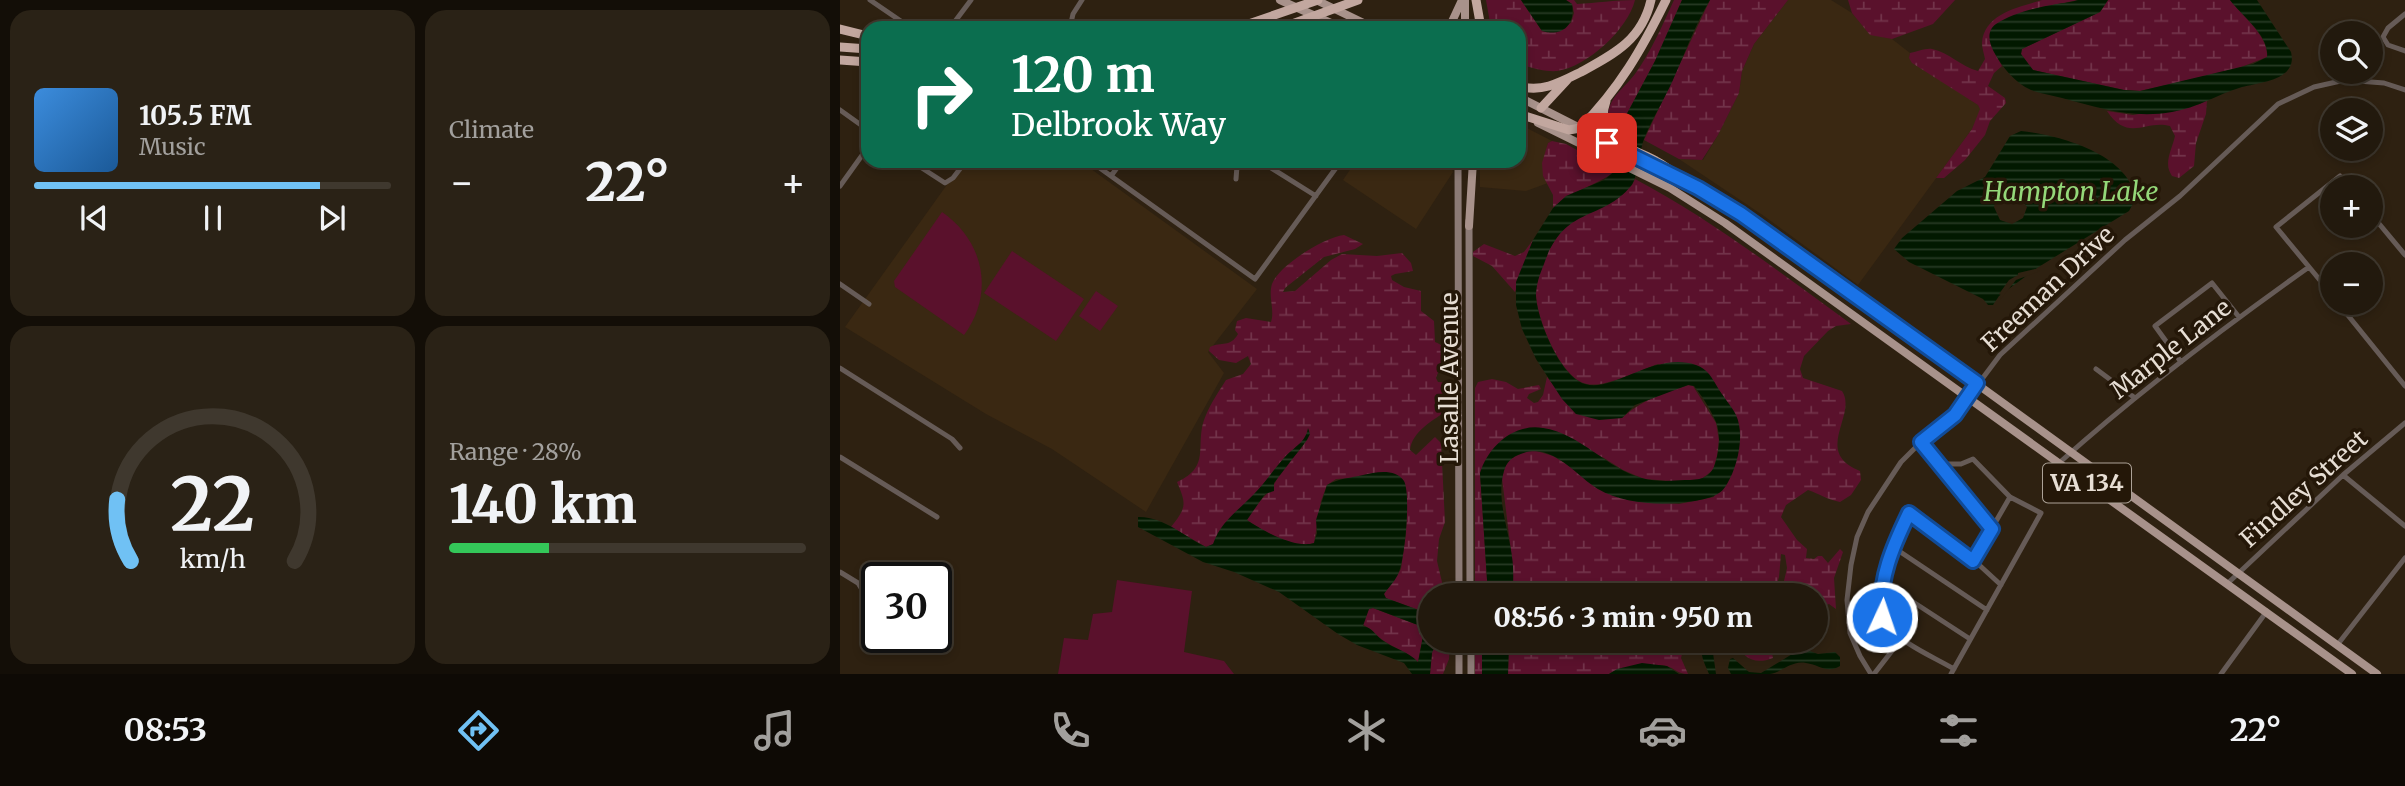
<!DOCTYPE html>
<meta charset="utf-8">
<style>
body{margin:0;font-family:Merriweather,serif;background:#2a2216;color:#f1f3f6;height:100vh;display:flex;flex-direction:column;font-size:26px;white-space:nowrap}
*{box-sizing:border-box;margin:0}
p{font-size:23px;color:#a2a09d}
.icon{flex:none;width:38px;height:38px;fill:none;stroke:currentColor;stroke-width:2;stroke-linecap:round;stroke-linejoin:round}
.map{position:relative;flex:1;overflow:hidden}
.details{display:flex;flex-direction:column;gap:10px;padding:10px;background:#130e07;width:840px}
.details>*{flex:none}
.hud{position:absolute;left:21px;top:21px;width:665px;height:147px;border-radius:21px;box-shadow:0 4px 10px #0003,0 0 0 2px #3f382e;background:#0b6e4f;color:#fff;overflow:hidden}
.controls{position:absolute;left:1480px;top:21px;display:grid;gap:14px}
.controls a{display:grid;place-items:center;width:63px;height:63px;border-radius:50%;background:#22190d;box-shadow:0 4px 10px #0003,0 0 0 2px #3f382e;font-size:35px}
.speed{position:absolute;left:21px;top:562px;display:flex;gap:14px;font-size:35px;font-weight:700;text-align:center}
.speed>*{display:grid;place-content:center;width:91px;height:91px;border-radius:50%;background:#22190d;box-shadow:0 4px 10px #0003,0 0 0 2px #3f382e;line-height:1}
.speed .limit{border:4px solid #111;border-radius:10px;background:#fff;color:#111}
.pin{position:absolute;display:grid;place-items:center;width:60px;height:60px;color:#fff;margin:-30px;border-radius:14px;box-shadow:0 4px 10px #0006}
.me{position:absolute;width:77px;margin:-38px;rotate:3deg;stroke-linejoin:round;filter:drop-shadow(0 0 5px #0008)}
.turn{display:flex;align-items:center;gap:24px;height:147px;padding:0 35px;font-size:32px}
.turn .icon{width:91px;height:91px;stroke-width:2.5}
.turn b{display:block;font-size:49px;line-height:60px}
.big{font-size:52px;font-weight:800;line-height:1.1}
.details .widget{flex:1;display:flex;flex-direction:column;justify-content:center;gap:10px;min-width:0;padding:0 24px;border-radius:21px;background:#2a2216}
.details .dial{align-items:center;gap:0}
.dial svg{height:182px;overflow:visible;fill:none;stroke:#3f382e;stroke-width:7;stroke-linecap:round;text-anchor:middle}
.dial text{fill:#f1f3f6;stroke:none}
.song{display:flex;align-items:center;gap:21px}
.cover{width:84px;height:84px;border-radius:10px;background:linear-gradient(135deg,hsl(210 70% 55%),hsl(210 70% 35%))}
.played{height:7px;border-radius:4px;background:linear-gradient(90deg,#70c1f4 80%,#3f382e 80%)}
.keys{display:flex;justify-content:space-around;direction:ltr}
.heat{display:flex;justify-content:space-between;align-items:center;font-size:38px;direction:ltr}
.charge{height:10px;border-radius:5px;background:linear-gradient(90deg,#34c759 28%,#3f382e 0)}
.details .tiles{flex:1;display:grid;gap:10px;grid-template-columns:repeat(2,1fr)}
.trip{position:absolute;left:578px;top:583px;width:410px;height:70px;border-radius:35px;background:#22190d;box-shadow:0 4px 10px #0003,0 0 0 2px #3f382e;font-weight:800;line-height:70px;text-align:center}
.tab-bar{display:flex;height:112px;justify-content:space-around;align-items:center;background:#0e0a05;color:#a2a09d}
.tab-bar .icon{width:49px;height:49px}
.tab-bar .active{color:#70c1f4}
.tab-bar b{font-size:32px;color:#f1f3f6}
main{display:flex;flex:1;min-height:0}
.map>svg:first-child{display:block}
</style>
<main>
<section class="details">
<div class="tiles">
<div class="widget">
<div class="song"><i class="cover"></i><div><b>105.5 FM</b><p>Music</p></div></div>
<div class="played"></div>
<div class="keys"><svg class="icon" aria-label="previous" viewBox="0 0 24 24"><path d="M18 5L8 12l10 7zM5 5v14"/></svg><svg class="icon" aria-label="pause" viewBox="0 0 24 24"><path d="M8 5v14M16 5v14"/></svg><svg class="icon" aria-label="next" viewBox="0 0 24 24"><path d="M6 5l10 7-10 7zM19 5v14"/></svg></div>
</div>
<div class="widget"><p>Climate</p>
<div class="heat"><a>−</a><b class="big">22°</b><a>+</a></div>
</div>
<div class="widget dial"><svg viewBox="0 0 100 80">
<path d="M14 69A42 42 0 1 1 86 69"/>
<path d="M14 69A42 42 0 0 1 8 42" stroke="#70c1f4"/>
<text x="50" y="56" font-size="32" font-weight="700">22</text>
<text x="50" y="72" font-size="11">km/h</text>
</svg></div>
<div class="widget"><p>Range · 28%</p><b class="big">140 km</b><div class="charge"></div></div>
</div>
</section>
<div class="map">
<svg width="1565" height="674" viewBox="0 0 1565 674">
<defs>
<pattern id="wetland-marsh" width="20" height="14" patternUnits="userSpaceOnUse" patternTransform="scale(1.75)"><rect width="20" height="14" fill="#5a112c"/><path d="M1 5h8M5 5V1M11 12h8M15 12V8" fill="none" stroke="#72334a"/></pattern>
<pattern id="water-rules" width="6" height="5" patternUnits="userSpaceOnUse" patternTransform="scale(1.75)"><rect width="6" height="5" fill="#021900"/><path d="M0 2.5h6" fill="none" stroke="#273a24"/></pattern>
</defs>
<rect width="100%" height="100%" fill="#2e2111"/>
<path fill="#3a2812" d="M948 0H991L1012 13 1030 34 1052 39 1070 53 1069 58 1138 105 1141 109 1132 129 1018 285 924 216 839 159 863 160 878 135 899 93 902 71 914 44Z
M679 124 712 141 708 143 703 176 708 183 686 191 640 187V161H679Z
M124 161H240L417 289 368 352 384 373 306 512 212 449 146 414 5 327Z
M516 161H609L613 172 576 229 503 180Z"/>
<path fill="#5a112c" d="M102 212C144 241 155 293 124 335L55 287 54 281Z
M172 251 244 299 216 341 144 293Z
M256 291 278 306 260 331 239 316Z
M277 580 352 591 344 652 384 661 394 674H218L224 638 248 640 253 614 272 612Z"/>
<path fill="url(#wetland-marsh)" d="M646 0H681L702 31 731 23 734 13 732 4 726 0H734L737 4C757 3 774 0 795 0 788 29 747 67 717 71 707 72 688 68 679 63V28H651Z
M834 0H842L815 61 782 123 786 131 781 136C772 131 765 120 769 109 772 95 787 85 795 74 811 52 823 24 834 0Z
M870 0H948L914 44 902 71 899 93 878 135 862 160 839 159 804 140Z
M1008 0H1115L1093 24 1052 39 1030 35 1012 13Z
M1202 0H1238L1193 9 1160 22 1153 50 1162 66 1154 73 1148 86 1165 98 1166 103 1150 121 1145 135 1125 160 1104 178H1096L1132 129 1140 109 1138 105 1072 63 1069 58 1070 53C1076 52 1086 48 1092 49 1109 52 1121 67 1138 71L1145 59C1144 54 1142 48 1142 43 1144 13 1180 7 1202 0Z
M1268 0H1390C1402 16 1429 36 1427 57L1396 69 1300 91 1284 90 1193 70 1181 54 1182 49 1260 12Z
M1367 100 1366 114 1356 143 1354 166 1339 178 1332 176C1323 163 1332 150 1335 136L1330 126C1306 119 1288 143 1267 111L1293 115 1360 104Z
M712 141 726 144 775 171C755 187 733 189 713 208V195L703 176 702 163 708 143Z
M795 179C872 220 941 273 1011 324L996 326 988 331 964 356 960 369 963 378 1002 391C1018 415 972 452 1020 471L1021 480 1011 495 1000 502C986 499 980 494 968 490L946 505 941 517 957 540 967 549 966 558 974 559 978 556H982L988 563 1000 549 1003 552 994 578 996 609 989 604 975 609V595H959L956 591 948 595 941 594 947 568 945 555 941 554 939 577 934 595H673L672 559 662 478 666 463 672 458 690 449 713 456 736 470 758 489 795 501 839 504 874 497 890 406 876 386 818 364C800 370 765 388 747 384 721 379 697 319 696 295 696 277 706 251 718 236 735 213 768 199 792 185Z
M504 235 523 244 515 249 484 257 445 288 443 292 455 291 491 260 502 254 537 256 562 253 571 263 573 271 555 274 551 276 552 280 564 287 581 291V311L594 321 595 342C617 351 601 363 596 378L598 382 613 383 609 409C594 420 572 431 570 450L576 455 595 437 601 443 605 522 599 539 597 561 605 595H590V617L576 609 545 598 544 594 561 569 566 533 567 494 512 478 496 479 487 485 481 501 474 543C454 549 424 532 407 520 411 508 423 499 431 489 436 483 439 473 445 466 456 453 467 447 468 429 466 444 453 448 444 458 434 469 426 482 416 493 401 510 381 521 374 544L366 547 331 527C346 508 347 505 337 482 373 466 353 444 366 415 371 403 379 391 386 380L403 374 411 364 408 356 396 363 379 360 369 351 370 347C382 341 390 348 398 334L395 330 397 321 406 318 431 322C435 310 428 297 432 284 439 265 485 237 504 235Z
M693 240 675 292 652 266 633 256V252L644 244 675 256 684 252Z
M707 377 736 414 782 418C801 400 824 393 849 385L853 386 876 423 879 440 877 456 873 470 860 480 831 481 804 479 783 470 764 458 703 428 640 473 648 595H635V388L638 382 652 379 666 382 678 389 699 385 701 389 689 394 687 398 694 403 698 402 703 395Z
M533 608 583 627 584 631 578 662C567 652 556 649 544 641 535 635 533 630 522 624L529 609Z
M597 641H610L609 659 603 674H590L592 652Z
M635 641H642V674H635Z
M669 641H851L843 650 841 658 848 674C837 674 835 668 826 666 816 663 777 668 769 674H668Z
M895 641H922L930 644 933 658C915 665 903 659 895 641Z"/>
<path fill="url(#water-rules)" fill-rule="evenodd" d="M681 0H726L732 4C736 25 722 37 702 31Z
M842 0H870C855 25 845 53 833 80 824 100 812 119 804 139 799 152 798 177 791 186 761 222 724 205 704 264 700 274 696 284 696 296 697 319 720 377 745 384 774 393 814 351 856 365 868 369 872 378 878 388 883 397 891 405 896 415 905 434 898 466 887 484 880 497 868 498 855 501 825 506 785 505 758 489 733 474 712 440 678 455 669 459 665 465 663 475 657 501 669 531 672 557 674 569 673 582 673 595H648L640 473C648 447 673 423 703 428 740 433 767 469 802 478 816 482 831 481 845 480 859 480 870 479 875 464 879 452 881 435 876 422 871 410 862 396 854 386L848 385 795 405 782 418 759 420 736 414 722 399 696 359 682 329 676 305V282L693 240 713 208 726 196 764 180 775 171 786 131 782 123 815 61Z
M1238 0H1268L1260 12 1182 49 1181 54 1193 70 1284 90 1300 91 1413 64 1427 57C1430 36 1402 16 1390 0H1417L1451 52C1458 80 1421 82 1402 87 1378 94 1357 108 1332 112 1293 119 1259 108 1222 98 1212 95 1201 94 1191 90 1175 83 1162 67 1154 52 1149 43 1146 31 1156 24 1171 14 1194 8 1212 5 1221 3 1229 3 1238 0Z
M1181 131C1219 135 1287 153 1296 198L1289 211 1197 268 1159 296 1153 305H1148L1143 299 1069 262 1054 249 1062 238 1117 191 1145 177 1170 136ZM1165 191 1177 193 1187 207 1183 218 1172 224 1160 220 1154 207 1157 193Z
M468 428 470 434 467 440 434 483V491L425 494 407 520C423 531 456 549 474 543L477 533 476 520 487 485C499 478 511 478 523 475 535 472 556 468 564 481 571 494 565 557 559 572 556 580 549 587 544 594L546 598 576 609 590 617V640L597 641 592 653 590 674H572L564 663 517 645 498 634 439 592 394 572 363 562 298 527V517C323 516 345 537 366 547L373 544C381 521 398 511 414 494 425 483 434 469 445 457 454 447 466 442 468 428ZM533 608 583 627 584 631 578 662C568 651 554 649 542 640 534 634 533 628 523 626L529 609Z
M863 640 889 641 873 653 876 674H869C864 662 859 654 863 640Z
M642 641H669L668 674H642Z
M962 648 978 654 995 652 1000 657V666C987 674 980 665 966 663 952 660 942 672 930 674 918 674 904 674 891 674L888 668 890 659 893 658 909 672 921 673Z
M802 663 827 666 839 674H769L777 669Z"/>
<path fill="#2e2111" d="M1195 269 1200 271 1176 280 1160 300 1161 295 1159 294 1169 280 1178 275V273Z"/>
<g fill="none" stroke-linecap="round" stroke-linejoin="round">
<path stroke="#665b57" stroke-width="5" d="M30 0 71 28
M1565 14 1548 28 1543 37 1548 45 1565 51
M231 23 233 14 242 0
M110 28 131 0
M0 110 28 130
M71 161 105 183 113 178 126 161
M250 161 415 279 501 161
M420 161 476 196
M271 176 282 161
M396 179 397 166 401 161
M0 186 28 147
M1531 214 1565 255
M0 284 29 304
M1493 296 1436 227 1500 176 1509 187
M1498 303 1565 386
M1341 362 1315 326 1372 283 1399 317
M0 368 112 439 120 448
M1256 369 1295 398
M1081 442 1152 529
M0 457 97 517
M1219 463C1298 392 1383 328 1469 267
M1100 464H1121L1133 459 1170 497 1201 513 1111 674
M1503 475 1565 526
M1053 547 1147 610
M1133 561 1170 497
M0 572 18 583 26 596
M1044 583 1130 639
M1388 583 1503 475 1565 423
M1498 644 1565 558
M1114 669C1092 656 1061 644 1046 623 1029 600 1058 536 1069 513L1137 563 1161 585
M1031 674 1020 656 1010 633 1007 600 1011 565 1017 537 1028 512 1061 462 1081 442 1115 415 1160 355 1285 240 1340 196 1438 104 1474 87 1505 80 1544 83 1565 90
M1034 674 1062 638
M1381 674 1427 611"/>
<path stroke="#8b7a75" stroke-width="7" d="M618 161 619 595
M629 221 630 595
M619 640V674
M631 640V674"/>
<path stroke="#a8928b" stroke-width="8" d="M440 0 502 28
M476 0 534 28
M609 28 622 0
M625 28V0
M679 97 858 188 901 213 1537 674
M698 123 830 188 885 223 1512 674
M629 226 633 161"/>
<path stroke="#c2a79f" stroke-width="9" d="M636 0 641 28
M397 28 478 0
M441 28 518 0
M0 29 28 36
M0 47 28 49
M0 60 28 62
M679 86C702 93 721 82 741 72 774 54 802 40 811 0
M766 101C752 142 789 146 816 161 826 166 835 174 844 181
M701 108 727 80
M682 115 729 130 740 128C779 89 802 49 826 0"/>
</g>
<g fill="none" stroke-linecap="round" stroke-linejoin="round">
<g stroke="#114b97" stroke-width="18">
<path id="route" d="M767 143 858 188 901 214 1137 383 1115 415 1081 442 1152 529 1133 561 1069 513C1053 546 1038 580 1042 617"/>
</g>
<use href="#route" stroke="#1a73e8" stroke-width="12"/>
</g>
<g text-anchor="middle" stroke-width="7" stroke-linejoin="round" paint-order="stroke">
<rect fill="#241708" stroke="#aca297" stroke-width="2" x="1203" y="463.5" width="88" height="39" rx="5"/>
<g font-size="23" font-weight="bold" fill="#e7ded4">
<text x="1247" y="491">VA 134</text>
</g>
<g font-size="24" fill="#e7ded4" stroke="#241708">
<text transform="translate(1208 289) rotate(-43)" y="8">Freeman Drive</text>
<text transform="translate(1331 349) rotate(-38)" y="8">Marple Lane</text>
<text transform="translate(610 378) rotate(-90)" y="8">Lasalle Avenue</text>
<text transform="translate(1464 489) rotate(-42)" y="8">Findley Street</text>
</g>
<g font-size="26" font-style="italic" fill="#94d879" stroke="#241708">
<text x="1231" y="201">Hampton Lake</text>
</g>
</g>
</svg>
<div class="controls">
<a><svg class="icon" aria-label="search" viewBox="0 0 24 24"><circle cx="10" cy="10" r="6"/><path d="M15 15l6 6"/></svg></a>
<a><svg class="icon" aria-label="layers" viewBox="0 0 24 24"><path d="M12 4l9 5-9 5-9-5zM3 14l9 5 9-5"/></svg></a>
<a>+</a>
<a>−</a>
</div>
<div class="speed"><div class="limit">30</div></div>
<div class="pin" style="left:767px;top:143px;background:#d93025"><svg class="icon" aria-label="arrive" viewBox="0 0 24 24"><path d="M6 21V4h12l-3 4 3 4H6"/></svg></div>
<svg class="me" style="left:1042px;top:617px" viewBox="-20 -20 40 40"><circle r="17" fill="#1a73e8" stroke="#fff" stroke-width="3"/><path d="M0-11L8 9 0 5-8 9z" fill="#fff"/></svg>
<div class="trip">08:56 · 3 min · 950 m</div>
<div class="hud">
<div class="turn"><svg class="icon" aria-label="right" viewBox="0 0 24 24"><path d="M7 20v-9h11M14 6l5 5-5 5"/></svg><div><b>120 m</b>Delbrook Way</div></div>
</div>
</div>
</main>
<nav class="tab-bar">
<b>08:53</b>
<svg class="icon active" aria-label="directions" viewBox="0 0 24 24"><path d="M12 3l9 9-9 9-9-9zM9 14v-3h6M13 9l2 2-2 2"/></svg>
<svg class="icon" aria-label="music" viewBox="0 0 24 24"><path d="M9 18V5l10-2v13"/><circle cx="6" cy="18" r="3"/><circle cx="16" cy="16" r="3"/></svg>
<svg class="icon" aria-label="phone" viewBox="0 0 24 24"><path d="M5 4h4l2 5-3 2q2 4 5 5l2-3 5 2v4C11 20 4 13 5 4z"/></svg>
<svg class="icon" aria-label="climate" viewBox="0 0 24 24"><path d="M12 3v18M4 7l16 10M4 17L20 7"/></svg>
<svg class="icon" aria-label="car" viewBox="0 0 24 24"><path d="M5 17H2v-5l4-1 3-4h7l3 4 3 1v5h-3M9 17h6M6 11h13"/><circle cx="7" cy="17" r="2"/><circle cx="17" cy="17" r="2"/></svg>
<svg class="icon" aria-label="filters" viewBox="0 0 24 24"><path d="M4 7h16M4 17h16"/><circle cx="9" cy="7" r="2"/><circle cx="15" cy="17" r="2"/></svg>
<b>22°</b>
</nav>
